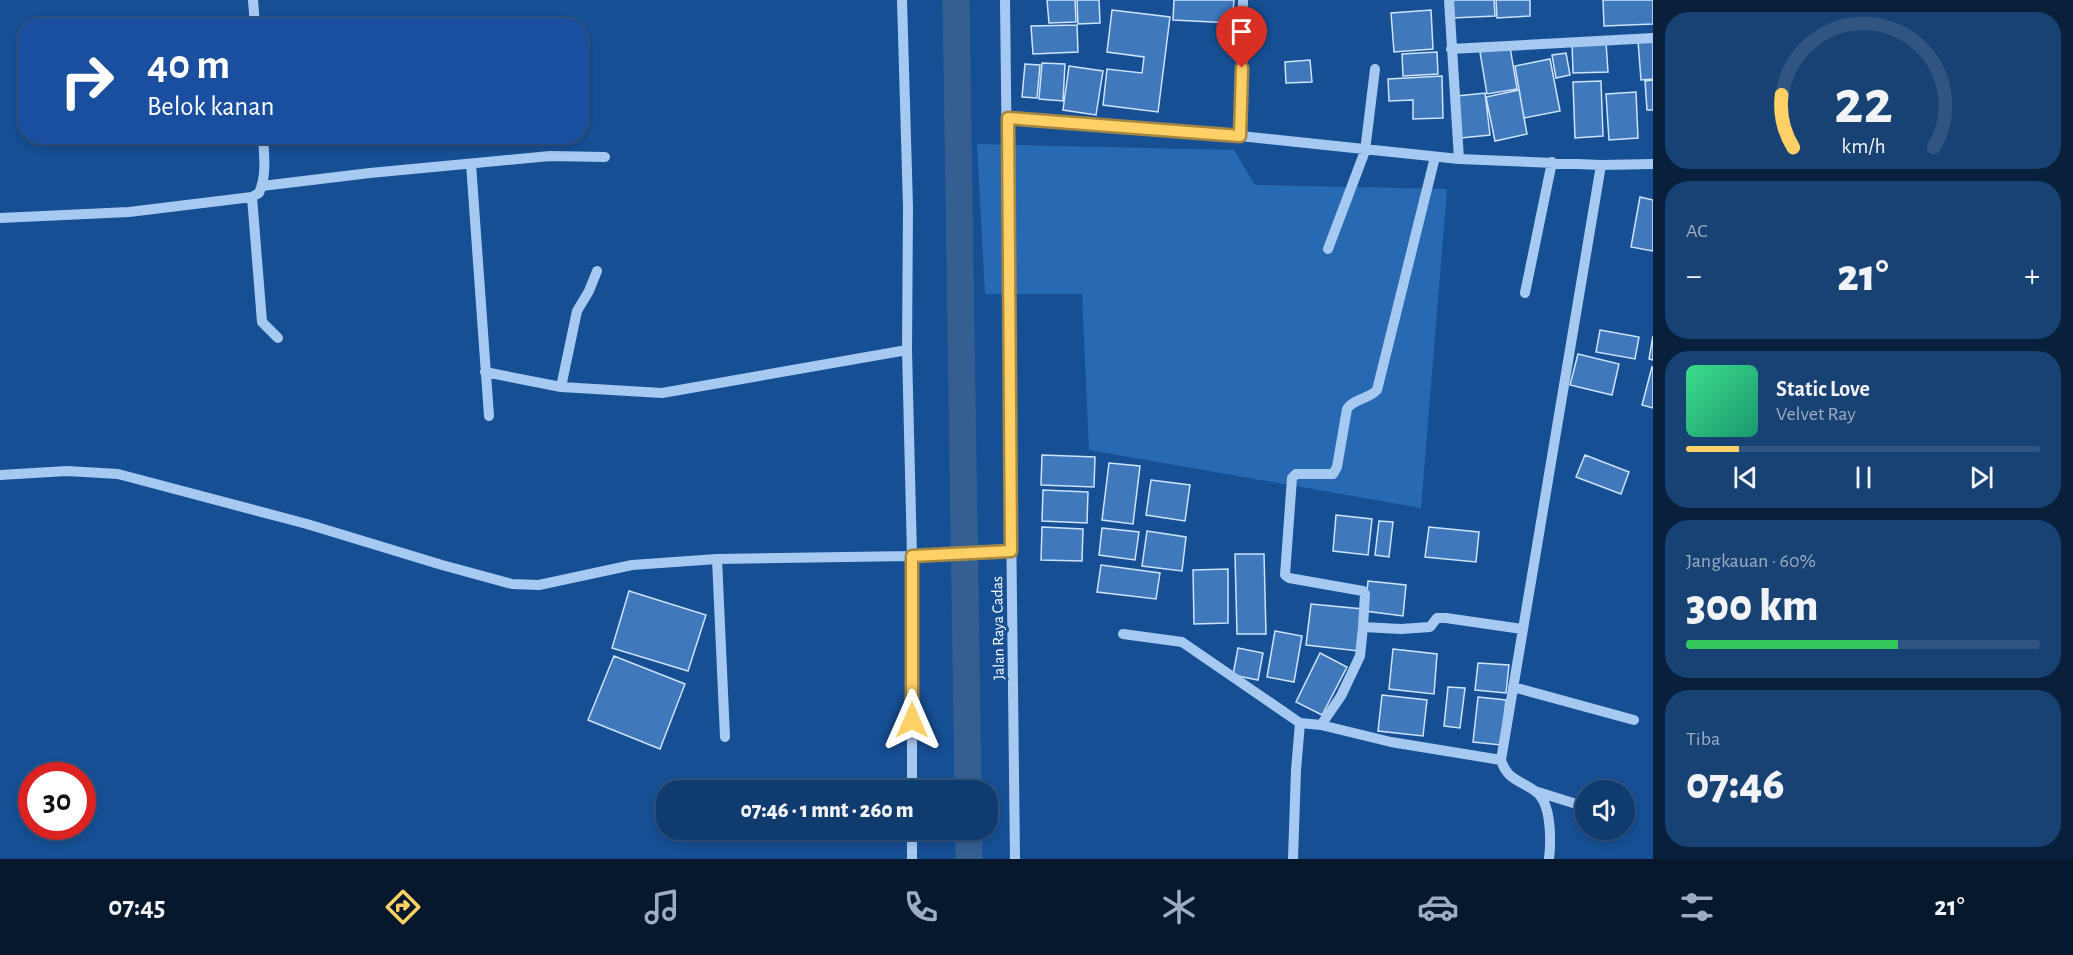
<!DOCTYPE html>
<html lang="id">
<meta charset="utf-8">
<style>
body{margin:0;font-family:"Alegreya Sans",sans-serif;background:#194274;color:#f1f3f6;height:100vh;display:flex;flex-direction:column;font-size:22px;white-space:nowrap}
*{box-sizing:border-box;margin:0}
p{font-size:20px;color:#9cadc3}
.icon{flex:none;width:33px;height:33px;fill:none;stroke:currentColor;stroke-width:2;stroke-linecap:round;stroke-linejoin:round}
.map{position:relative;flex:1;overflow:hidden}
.panel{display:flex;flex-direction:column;gap:12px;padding:12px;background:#09203d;width:420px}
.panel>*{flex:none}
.banner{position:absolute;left:18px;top:18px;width:570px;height:126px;border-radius:24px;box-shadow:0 3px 9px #0003,0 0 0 2px #305582;background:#1a4fa0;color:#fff;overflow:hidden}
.fabs{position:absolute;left:1575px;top:780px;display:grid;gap:12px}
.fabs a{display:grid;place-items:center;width:60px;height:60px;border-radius:50%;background:#103b6f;box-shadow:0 3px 9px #0003,0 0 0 2px #305582;font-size:30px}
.speed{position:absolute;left:18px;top:762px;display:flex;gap:12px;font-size:30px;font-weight:700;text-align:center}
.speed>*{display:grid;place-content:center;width:78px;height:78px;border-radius:50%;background:#103b6f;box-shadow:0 3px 9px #0003,0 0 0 2px #305582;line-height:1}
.speed .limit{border:9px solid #d22;background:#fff;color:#111}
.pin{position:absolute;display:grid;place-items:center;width:51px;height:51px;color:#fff;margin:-62px -26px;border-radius:50% 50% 50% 0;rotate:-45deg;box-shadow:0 0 6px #0007}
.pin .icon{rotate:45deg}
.me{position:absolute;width:66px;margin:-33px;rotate:0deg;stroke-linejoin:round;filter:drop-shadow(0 0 4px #0008)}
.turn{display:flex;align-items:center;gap:21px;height:126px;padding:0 30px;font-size:27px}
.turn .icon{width:78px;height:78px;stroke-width:2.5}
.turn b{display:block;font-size:42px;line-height:51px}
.big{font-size:45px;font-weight:800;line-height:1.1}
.panel .tile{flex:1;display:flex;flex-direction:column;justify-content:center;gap:9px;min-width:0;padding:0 21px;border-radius:24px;background:#194274}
.panel .dial{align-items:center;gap:0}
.dial svg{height:156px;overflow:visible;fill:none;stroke:#305582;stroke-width:7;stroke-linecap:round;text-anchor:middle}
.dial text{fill:#f1f3f6;stroke:none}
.song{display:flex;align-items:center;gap:18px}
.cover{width:72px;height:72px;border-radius:9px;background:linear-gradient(135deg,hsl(150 70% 55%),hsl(160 70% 35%))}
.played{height:6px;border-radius:3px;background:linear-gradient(90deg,#ffd066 15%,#305582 15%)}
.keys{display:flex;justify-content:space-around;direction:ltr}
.heat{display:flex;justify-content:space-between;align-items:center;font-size:33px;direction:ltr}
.charge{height:9px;border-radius:4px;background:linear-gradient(90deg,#34c759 60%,#305582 0)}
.trip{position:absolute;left:656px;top:780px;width:342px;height:60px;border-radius:24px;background:#103b6f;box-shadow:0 3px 9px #0003,0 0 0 2px #305582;font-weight:800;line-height:60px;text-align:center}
.tabs{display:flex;height:96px;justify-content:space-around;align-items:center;background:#06182c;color:#9cadc3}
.tabs .icon{width:42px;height:42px}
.tabs .active{color:#ffd066}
.tabs b{font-size:27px;color:#f1f3f6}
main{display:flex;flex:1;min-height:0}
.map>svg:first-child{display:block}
</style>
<main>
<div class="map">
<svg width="1653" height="859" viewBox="0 0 1653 859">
<rect width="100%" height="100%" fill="#164f94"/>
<path fill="#2869b3" d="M977 144 1234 150 1255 185 1447 189 1421 508 1089 450 1082 294H985Z"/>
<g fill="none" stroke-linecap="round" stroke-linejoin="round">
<path stroke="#355f91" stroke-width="27" d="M956 0 968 790
M969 830V859"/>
</g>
<path fill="#3f78bb" stroke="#cde3fc" stroke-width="1.5" d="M1047 0H1075L1076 22 1049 23Z
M1077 0H1099L1100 23 1078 24Z
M1174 0H1234L1232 23 1173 20Z
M1451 0H1494L1495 16 1452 18Z
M1496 0H1530V16L1497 18Z
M1603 0H1653V24L1604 26Z
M1112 10 1170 17 1158 112 1103 105 1107 69 1142 73 1144 57 1107 52Z
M1431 10 1433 49 1394 52 1391 13Z
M1077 25 1078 52 1033 54 1031 26Z
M1653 40V79L1641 80 1638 41Z
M1606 42 1608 72 1573 73 1572 43Z
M1510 47 1517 89 1487 94 1480 52Z
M1437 52 1438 74 1403 76 1402 54Z
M1566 53 1570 75 1556 78 1552 55Z
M1550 59 1560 111 1524 118 1515 66Z
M1310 60 1312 82 1286 83 1285 62Z
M1042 63 1065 64 1063 101 1039 99Z
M1025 64 1040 65 1037 98 1022 97Z
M1069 66 1103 71 1096 115 1063 110Z
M1442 76 1443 118 1413 119V100L1389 101 1388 79Z
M1653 80V110H1647L1645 81Z
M1601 81 1603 136 1575 138 1573 82Z
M1519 90 1527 134 1495 141 1486 97Z
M1636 92 1638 138 1609 140 1606 94Z
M1485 93 1490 135 1461 138 1457 96Z
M1640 197 1653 200V251L1631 247Z
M1600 330 1639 337 1635 359 1596 352Z
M1653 336V360L1649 359Z
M1578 354 1619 364 1612 395 1570 385Z
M1652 367 1653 368V408L1642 405Z
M1042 455 1095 457 1094 487 1041 485Z
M1585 455 1629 472 1621 494 1576 477Z
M1109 463 1140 466 1133 524 1102 520Z
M1151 480 1190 485 1185 521 1146 515Z
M1043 490 1088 492 1087 523 1042 521Z
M1336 515 1372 519 1368 555 1333 551Z
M1379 521 1393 522 1389 557 1375 555Z
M1042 527 1083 529 1082 561 1041 560Z
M1429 527 1479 532 1476 562 1425 557Z
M1102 528 1139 532 1135 560 1099 555Z
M1147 531 1186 537 1182 571 1142 566Z
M1235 554H1264L1266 634H1237Z
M1101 565 1160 573 1156 599 1097 592Z
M1228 569V623L1194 624 1193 570Z
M1368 581 1406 585 1403 616 1365 611Z
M629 591 706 615 688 671 612 648Z
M1311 604 1363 609 1359 651 1306 645Z
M1275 631 1302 636 1294 682 1267 677Z
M1238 648 1263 653 1258 680 1233 675Z
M1393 649 1437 654 1434 694 1389 689Z
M1320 653 1347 667 1322 715 1296 702Z
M614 656 685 684 660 749 588 720Z
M1478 663 1509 665 1506 693 1475 690Z
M1448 687 1465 688 1460 728 1444 726Z
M1382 695 1427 700 1423 736 1378 731Z
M1478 697 1506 700 1501 745 1473 742Z"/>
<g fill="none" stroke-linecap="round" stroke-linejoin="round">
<path stroke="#a6c9f1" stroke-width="10" d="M253 0 255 26
M902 0 908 207 907 350 912 556V790
M1005 0 1015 859
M1449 0 1459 159
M1451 49 1653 38
M1008 118 1240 136 1459 159 1601 165 1653 164
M1240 136 1243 0
M471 164 489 416
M262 186 370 173 550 156 605 157
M252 197 262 322 278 338
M0 218 129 212 252 197 259 193C267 175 264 156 263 136
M1328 249 1365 151 1375 69
M1525 293 1552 162
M485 372 561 387 662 393 907 350
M561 387 577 311 589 291 597 271
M0 475 67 471 118 474 307 524 442 565 512 584 539 585 632 565 717 559 912 556 1011 551
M717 559 725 737
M1363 627 1365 594 1363 591 1289 578 1285 575 1292 478 1296 474H1333L1337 467 1347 409C1353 399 1369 399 1377 390L1435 157
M1123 634 1182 642 1300 723 1321 725 1391 742 1501 760
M1513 687 1634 720
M1321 725 1341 696 1360 656 1363 627 1401 629 1430 627 1437 618H1446L1522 629
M1538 792 1586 807
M912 859V830
M1293 859 1296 770 1300 723
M1549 859C1551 841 1552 802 1535 791 1520 780 1507 780 1501 760L1601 165"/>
</g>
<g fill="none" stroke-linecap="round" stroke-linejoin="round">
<g stroke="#a68742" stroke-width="15">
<path id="route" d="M912 720V556L1011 551 1008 118 1240 136 1242 68"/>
</g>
<use href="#route" stroke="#ffd066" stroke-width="10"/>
</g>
<g text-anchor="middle" stroke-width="6" stroke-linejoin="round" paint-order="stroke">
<g font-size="16" fill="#fff" stroke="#164f94">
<text transform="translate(997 628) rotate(-91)" y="6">Jalan Raya Cadas</text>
</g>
</g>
</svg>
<div class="fabs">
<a><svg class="icon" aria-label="sound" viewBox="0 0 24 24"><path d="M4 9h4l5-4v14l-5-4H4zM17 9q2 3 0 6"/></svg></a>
</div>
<div class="speed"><div class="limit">30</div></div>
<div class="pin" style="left:1242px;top:68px;background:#d93025"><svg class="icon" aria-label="arrive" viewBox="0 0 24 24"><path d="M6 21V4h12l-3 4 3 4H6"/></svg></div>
<svg class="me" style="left:912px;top:720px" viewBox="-20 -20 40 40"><path d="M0-17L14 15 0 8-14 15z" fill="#ffd066" stroke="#fff" stroke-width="4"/></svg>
<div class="trip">07:46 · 1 mnt · 260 m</div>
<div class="banner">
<div class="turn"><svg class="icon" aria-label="right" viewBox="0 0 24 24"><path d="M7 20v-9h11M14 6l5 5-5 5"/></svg><div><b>40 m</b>Belok kanan</div></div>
</div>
</div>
<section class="panel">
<div class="tile dial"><svg viewBox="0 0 100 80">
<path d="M14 69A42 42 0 1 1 86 69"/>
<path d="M14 69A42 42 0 0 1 8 42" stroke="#ffd066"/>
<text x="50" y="56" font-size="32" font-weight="700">22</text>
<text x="50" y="72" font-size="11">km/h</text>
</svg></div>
<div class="tile"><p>AC</p>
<div class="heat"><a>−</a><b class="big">21°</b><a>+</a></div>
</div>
<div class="tile">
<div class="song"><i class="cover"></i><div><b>Static Love</b><p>Velvet Ray</p></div></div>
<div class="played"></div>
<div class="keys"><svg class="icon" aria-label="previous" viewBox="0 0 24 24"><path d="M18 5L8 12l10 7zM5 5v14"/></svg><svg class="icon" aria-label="pause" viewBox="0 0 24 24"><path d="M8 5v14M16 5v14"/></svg><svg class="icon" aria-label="next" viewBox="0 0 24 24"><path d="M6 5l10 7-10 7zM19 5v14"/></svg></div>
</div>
<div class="tile"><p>Jangkauan · 60%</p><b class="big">300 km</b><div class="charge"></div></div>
<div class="tile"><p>Tiba</p><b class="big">07:46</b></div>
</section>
</main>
<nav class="tabs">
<b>07:45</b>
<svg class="icon active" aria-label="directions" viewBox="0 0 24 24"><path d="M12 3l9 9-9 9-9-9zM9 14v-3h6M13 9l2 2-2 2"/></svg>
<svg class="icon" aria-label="music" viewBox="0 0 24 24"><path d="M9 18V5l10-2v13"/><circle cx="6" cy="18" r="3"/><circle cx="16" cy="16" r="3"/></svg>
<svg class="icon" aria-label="phone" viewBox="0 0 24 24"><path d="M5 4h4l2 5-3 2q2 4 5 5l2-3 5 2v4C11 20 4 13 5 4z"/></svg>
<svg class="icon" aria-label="climate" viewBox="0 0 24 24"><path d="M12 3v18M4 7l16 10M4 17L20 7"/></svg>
<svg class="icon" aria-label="car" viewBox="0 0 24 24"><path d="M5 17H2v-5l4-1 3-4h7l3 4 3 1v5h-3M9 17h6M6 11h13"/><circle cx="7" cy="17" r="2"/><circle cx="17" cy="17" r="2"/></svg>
<svg class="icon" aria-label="filters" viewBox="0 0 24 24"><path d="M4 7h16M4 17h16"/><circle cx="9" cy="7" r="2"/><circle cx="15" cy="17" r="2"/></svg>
<b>21°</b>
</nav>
